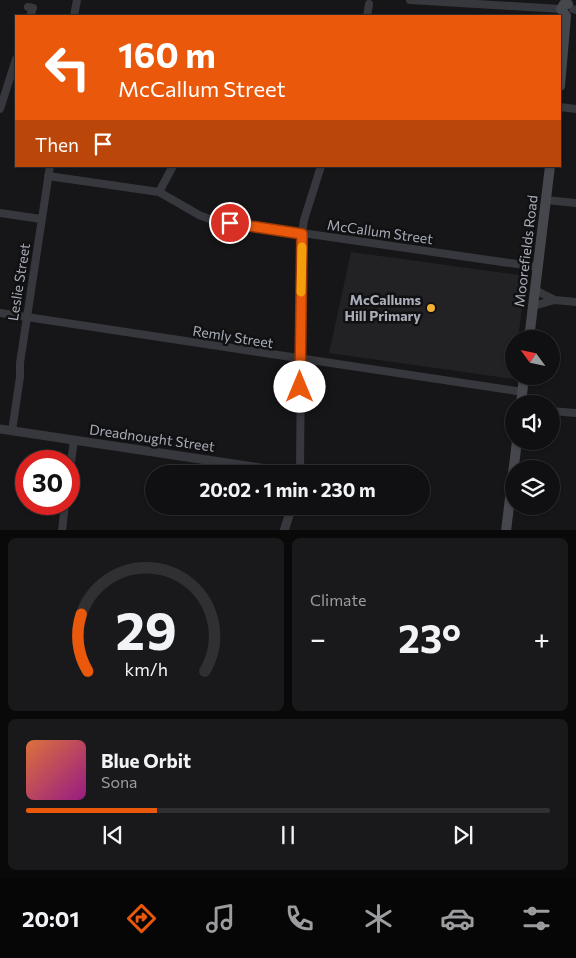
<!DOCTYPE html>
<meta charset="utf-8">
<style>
body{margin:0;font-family:Commissioner,sans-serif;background:#19191b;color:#f1f3f6;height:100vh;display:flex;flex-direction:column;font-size:19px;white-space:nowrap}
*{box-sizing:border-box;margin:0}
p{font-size:16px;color:#9c9d9f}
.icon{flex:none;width:28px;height:28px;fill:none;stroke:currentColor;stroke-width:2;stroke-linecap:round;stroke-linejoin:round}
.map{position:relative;height:530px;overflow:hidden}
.details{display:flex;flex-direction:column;gap:8px;padding:8px;background:#09090a;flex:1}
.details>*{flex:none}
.hud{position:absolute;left:15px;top:15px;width:546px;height:152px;border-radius:0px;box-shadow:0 1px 4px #0004,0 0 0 1px #303032;background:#ea580c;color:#fff;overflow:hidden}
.needle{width:32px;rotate:303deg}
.fabs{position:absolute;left:505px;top:330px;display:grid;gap:10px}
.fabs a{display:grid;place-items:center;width:55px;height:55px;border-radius:50%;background:#101012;box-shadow:0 1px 4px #0004,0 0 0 1px #303032;font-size:25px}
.speed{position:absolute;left:15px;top:450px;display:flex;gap:10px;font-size:25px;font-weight:700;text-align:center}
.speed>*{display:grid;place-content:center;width:65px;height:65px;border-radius:50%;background:#101012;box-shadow:0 1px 4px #0004,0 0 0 1px #303032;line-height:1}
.speed .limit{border:8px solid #d22;background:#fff;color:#111}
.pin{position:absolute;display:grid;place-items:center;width:42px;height:42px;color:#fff;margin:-21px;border:2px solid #fff;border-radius:50%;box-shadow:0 1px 5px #0007}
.me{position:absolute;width:55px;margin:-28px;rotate:0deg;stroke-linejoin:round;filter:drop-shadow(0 0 4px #0008)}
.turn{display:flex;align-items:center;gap:18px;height:105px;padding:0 20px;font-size:22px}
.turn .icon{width:65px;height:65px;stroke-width:2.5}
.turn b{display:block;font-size:35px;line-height:42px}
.then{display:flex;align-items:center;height:48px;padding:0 20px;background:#0003;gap:10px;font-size:19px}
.big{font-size:38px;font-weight:700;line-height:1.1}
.details .widget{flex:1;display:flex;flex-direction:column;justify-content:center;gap:8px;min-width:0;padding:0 18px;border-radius:8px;background:#19191b}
.details .dial{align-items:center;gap:0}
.dial svg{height:130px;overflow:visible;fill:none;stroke:#303032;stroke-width:7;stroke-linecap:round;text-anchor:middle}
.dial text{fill:#f1f3f6;stroke:none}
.song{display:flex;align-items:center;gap:15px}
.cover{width:60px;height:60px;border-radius:8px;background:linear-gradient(135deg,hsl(20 70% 55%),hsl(310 70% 35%))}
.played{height:5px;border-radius:2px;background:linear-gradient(90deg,#ea580c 25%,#303032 25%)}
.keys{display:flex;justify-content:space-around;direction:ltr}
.heat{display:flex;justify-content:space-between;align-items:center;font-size:28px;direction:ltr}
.details .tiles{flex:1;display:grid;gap:8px;grid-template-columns:1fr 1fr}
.widget:last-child{grid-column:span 2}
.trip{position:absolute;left:145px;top:465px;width:285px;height:50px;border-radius:25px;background:#101012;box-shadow:0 1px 4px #0004,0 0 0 1px #303032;font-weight:700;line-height:50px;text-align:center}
.tabs{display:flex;height:80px;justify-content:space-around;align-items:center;background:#060607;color:#9c9d9f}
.tabs .icon{width:35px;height:35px}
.tabs .current{color:#ea580c}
.tabs b{font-size:22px;color:#f1f3f6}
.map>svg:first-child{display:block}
</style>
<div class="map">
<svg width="576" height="531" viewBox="0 0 576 531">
<rect width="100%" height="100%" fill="#161618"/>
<path fill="#222225" d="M351 252 526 276 518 339H514L513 379 329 353Z"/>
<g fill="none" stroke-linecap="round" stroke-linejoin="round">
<path stroke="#37383d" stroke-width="4" d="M269 506 290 509"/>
<path stroke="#37383d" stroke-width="8" d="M410 0 561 9
M28 7 33 8 30 16
M573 9 576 10
M74 16 77 0
M367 16 369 4
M560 107 576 109
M0 109 16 59
M48 176 159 192 199 215 212 220 537 267
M159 192 173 166
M546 200 576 203
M0 213 41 219
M535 290 555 300 576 302
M533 306 555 300
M0 313 523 392
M551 411 576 413
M12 431 20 377V363L50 166
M300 473 302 234 304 220 321 166
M69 477 74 440
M62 531 65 504"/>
<path stroke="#37383d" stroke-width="9" d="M0 429 300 474
M284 531 292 506"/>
<path stroke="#45474d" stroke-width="10" d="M566 16 561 9 564 4H568
M560 86 566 16
M529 339 550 166
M521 404 524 376
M506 531 517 441"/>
</g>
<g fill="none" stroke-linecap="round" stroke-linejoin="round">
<g stroke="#983908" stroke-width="12">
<path id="route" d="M230 223 302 234 300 387"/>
</g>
<use href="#route" stroke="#ea580c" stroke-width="9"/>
<path stroke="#f59e0b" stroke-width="9" d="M301 292 302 247"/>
</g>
<circle fill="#f2b134" stroke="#111113" stroke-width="2" cx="431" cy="308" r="5"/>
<g text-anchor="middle" stroke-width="5" stroke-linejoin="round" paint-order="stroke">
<g font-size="14" fill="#a8adb8" stroke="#111113">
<text transform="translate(380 232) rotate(8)" y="5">McCallum Street</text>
<text transform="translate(526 251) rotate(-83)" y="5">Moorefields Road</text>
<text transform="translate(19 282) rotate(-81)" y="5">Leslie Street</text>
<text transform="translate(233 337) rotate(9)" y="5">Remly Street</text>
<text transform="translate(152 438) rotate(8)" y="5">Dreadnought Street</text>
</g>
<g font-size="14" font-weight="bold" fill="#a8adb8" stroke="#111113" text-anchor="end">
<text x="421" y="305">McCallums<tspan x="421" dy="16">Hill Primary</tspan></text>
</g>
</g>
</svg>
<div class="fabs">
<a><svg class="needle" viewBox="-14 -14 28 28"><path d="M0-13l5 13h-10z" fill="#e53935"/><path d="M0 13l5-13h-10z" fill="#9c9d9f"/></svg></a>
<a><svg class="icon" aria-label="sound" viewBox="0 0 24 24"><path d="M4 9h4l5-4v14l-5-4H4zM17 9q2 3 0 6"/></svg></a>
<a><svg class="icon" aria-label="layers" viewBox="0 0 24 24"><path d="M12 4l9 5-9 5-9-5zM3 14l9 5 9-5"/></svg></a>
</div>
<div class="speed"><div class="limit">30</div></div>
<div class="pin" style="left:230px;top:223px;background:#d93025"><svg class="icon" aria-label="arrive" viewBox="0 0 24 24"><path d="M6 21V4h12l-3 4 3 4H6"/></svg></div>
<svg class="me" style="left:300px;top:387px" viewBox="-20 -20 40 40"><circle r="19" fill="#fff"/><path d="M0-13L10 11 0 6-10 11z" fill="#ea580c"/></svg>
<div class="trip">20:02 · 1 min · 230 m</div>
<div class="hud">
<div class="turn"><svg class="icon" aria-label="left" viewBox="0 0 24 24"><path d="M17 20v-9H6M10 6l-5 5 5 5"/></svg><div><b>160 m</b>McCallum Street</div></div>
<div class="then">Then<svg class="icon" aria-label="arrive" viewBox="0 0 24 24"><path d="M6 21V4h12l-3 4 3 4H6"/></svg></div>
</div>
</div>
<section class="details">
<div class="tiles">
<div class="widget dial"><svg viewBox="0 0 100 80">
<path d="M14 69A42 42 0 1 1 86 69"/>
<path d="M14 69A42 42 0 0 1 10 34" stroke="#ea580c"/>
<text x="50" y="56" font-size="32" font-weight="700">29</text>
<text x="50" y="72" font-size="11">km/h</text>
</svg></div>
<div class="widget"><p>Climate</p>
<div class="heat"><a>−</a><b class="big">23°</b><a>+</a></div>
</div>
<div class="widget">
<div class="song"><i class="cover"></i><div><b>Blue Orbit</b><p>Sona</p></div></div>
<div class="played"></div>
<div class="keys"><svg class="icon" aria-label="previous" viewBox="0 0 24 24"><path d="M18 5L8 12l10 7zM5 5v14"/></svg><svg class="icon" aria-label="pause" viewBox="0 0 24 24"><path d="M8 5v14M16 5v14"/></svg><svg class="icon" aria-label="next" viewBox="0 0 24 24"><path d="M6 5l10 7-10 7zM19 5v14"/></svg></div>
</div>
</div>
</section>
<nav class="tabs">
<b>20:01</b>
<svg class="icon current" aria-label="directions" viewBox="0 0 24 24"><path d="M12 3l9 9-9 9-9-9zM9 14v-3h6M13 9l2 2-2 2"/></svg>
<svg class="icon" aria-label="music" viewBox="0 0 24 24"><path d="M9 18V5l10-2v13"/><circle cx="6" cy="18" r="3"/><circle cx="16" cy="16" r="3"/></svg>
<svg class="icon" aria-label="phone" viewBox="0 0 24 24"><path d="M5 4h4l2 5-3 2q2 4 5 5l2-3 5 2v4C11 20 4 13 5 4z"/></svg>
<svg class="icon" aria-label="climate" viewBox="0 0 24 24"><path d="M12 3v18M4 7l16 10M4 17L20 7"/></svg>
<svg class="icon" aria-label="car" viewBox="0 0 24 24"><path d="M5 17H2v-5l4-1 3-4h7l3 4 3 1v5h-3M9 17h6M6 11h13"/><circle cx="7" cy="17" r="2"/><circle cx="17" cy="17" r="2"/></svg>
<svg class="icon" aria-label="filters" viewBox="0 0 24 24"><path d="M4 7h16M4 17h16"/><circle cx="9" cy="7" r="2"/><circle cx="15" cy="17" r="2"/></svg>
</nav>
